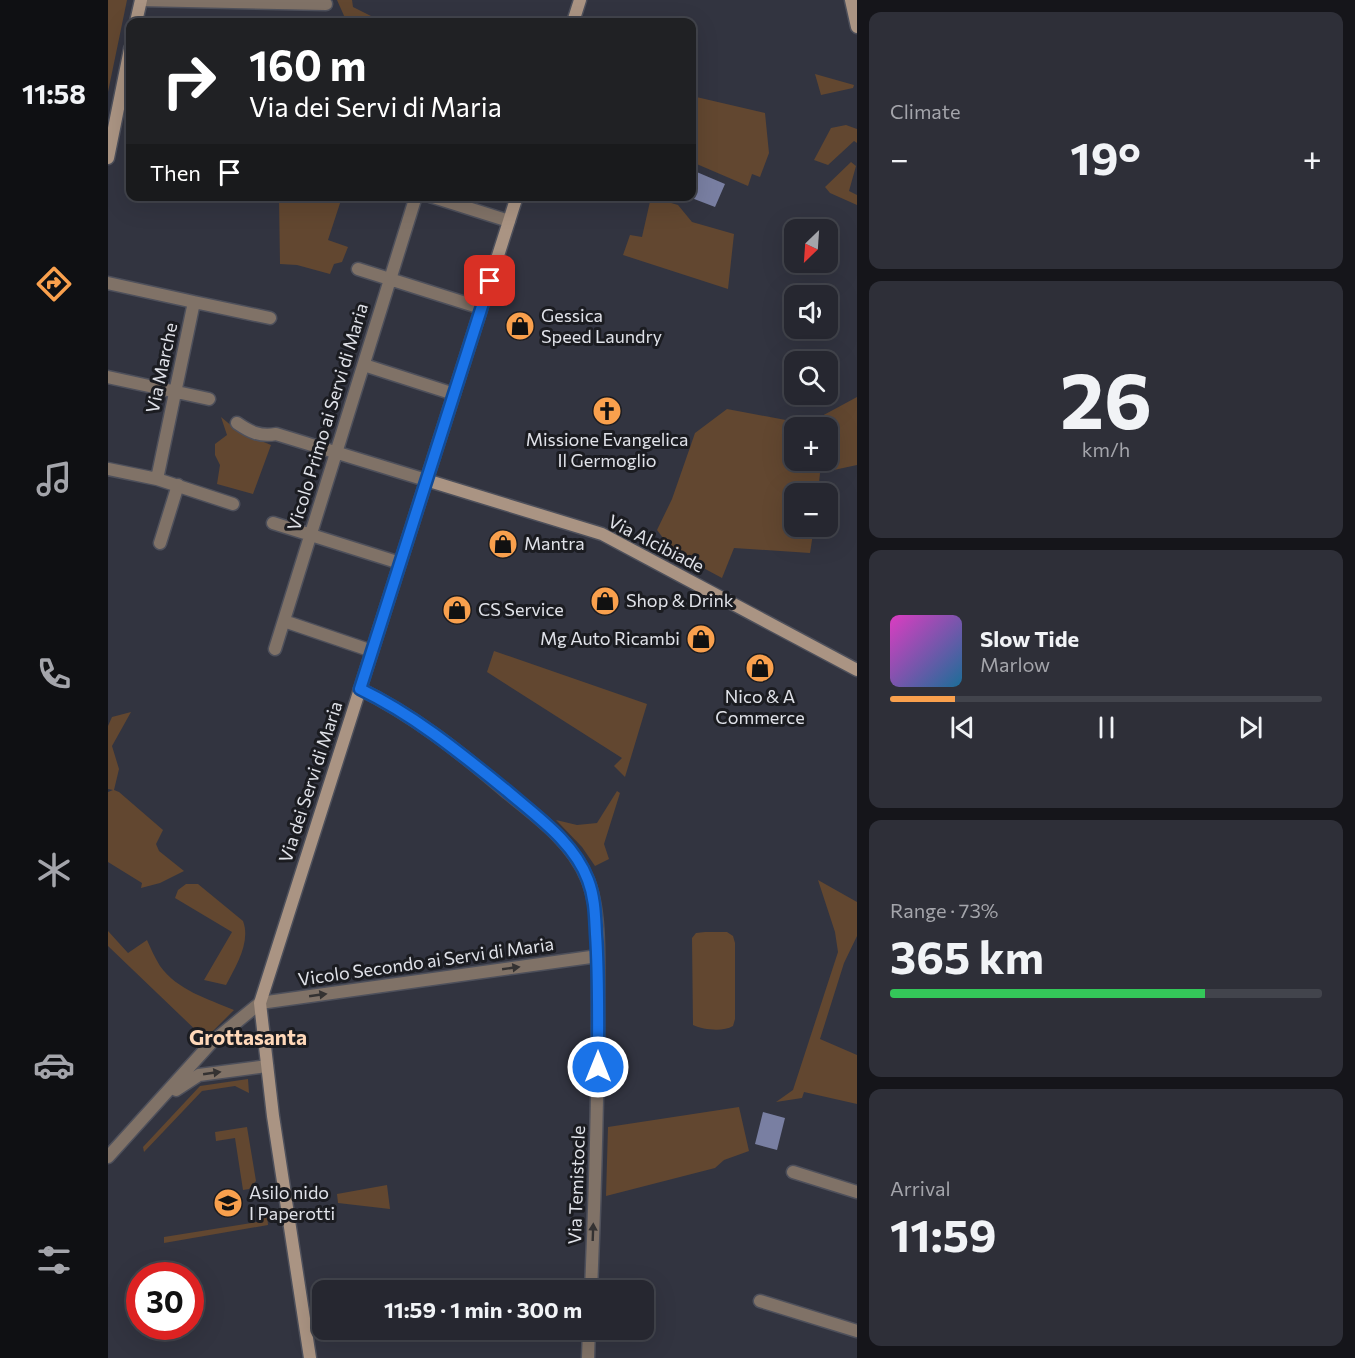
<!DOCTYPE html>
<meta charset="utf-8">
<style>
body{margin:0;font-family:Commissioner,sans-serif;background:#2e2f38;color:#f1f3f6;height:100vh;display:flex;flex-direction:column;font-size:22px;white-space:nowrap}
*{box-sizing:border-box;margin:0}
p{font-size:20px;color:#a4a5ab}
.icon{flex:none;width:33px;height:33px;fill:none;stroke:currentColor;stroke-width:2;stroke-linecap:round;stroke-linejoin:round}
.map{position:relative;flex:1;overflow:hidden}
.details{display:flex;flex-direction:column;gap:12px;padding:12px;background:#15151a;width:498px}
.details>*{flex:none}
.top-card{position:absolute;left:18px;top:18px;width:570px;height:183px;border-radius:12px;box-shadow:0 6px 24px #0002,0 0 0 2px #42444c;background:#202124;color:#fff;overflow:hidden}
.needle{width:39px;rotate:205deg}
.buttons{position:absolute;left:676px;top:219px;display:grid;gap:12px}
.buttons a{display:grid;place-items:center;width:54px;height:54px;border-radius:12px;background:#262730;box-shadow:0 6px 24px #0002,0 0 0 2px #42444c;font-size:30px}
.speed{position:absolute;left:18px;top:1262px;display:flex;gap:12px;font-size:30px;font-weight:700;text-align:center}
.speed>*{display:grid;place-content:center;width:78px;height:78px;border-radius:50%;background:#262730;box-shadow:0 6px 24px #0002,0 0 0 2px #42444c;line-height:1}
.speed .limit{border:9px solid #d22;background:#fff;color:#111}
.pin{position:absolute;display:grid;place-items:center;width:51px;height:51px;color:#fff;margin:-26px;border-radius:12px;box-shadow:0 3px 9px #0006}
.me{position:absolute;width:66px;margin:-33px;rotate:0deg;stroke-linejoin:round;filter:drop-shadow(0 0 4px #0008)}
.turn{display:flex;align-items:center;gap:21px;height:126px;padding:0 24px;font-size:27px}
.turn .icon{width:78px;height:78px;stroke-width:2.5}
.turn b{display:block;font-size:42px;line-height:51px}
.then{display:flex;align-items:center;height:57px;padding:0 24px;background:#0003;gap:12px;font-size:22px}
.big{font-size:45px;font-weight:700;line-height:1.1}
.details .tile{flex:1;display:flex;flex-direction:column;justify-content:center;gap:9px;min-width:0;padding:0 21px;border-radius:12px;background:#2e2f38}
.details .dial{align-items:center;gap:0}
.dial b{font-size:78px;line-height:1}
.song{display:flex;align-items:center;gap:18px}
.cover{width:72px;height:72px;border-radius:9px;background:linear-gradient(135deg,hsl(310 70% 55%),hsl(200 70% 35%))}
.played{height:6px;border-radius:3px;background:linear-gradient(90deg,#f9a04d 15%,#42444c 15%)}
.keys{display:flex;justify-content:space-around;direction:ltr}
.heat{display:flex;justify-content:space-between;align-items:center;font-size:33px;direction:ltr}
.charge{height:9px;border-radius:4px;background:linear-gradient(90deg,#34c759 73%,#42444c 0)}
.trip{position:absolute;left:204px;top:1280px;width:342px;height:60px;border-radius:12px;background:#262730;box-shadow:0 6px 24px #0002,0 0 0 2px #42444c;font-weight:700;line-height:60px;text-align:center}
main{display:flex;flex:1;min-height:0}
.menu{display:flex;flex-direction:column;width:108px;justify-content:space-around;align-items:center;background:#0f1013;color:#a4a5ab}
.menu .icon{width:42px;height:42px}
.menu .active{color:#f9a04d}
.menu b{font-size:27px;color:#f1f3f6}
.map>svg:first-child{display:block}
</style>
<main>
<nav class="menu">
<b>11:58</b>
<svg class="icon active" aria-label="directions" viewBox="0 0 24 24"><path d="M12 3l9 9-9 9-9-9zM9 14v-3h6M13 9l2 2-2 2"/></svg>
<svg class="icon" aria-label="music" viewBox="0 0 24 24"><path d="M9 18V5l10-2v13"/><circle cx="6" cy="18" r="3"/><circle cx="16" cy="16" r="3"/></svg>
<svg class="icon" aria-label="phone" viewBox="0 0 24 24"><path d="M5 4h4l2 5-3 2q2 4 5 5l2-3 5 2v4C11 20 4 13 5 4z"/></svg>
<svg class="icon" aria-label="climate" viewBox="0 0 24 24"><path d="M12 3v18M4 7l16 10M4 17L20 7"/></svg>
<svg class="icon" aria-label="car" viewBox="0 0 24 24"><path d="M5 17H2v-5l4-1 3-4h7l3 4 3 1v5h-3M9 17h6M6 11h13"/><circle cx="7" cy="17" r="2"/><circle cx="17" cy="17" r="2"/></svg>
<svg class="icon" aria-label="filters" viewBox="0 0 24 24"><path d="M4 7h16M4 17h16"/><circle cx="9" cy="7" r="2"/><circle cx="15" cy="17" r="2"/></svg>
</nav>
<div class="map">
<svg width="749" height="1358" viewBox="0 0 749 1358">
<rect width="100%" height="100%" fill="#323440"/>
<path fill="#624730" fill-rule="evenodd" d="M0 0H19L0 92Z
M229 0H244L245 7 275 22H241L240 17 237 18Z
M707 74 746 85 745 88 713 95Z
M584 96 657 113 661 153 652 177 644 174 640 186 584 162Z
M738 125 749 129V143L746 141 720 165 706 160 723 128Z
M743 162 748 166 741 191 749 195V205L722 193 717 187Z
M171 197H234L220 240 240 247 234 262 226 264 222 274 189 265 172 264Z
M543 197 570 205 584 222 626 234 620 289 515 255 522 235 534 237Z
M749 397V465L712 473 710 493 687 494V526L706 527 702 553 626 548 614 578 558 548 555 538 549 530 564 499 587 433 619 409 699 424ZM687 428H720V460H687Z
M113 417 131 432 163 445 145 494 109 484 112 465 107 455V444L119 435Z
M386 651 539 704 517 777 506 766 514 758 379 672Z
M23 712 4 746 11 769 6 790 11 792 55 830 48 844 51 851 76 871 52 883 33 888 34 883 0 862V792L5 790 0 789V726L4 717Z
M509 791 512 793 496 844 501 859 487 866 474 847 448 820 469 825 489 823Z
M710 880 749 902V936L736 963 712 1039 749 1055V1104L696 1092 694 1098 668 1102 685 1090 730 952 727 932Z
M78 884H90L135 921C143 942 128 966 118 985L96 980 124 932 67 898 70 890Z
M0 931 20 953 39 940C43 949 47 958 52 966 69 990 100 999 126 1010L97 1039 0 946Z
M597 932H619L625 936 627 943V1019L625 1026C615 1032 596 1030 585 1025L584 938 588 933Z
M140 1079 141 1093 127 1086 94 1091 36 1152 35 1147 92 1086Z
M631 1107 641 1151 616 1160 607 1168 498 1196 500 1127Z
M139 1127 148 1181 141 1189 135 1190 127 1138 108 1141 107 1132Z
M279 1185 282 1209 230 1203 229 1194Z
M159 1214 160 1225 56 1243V1237L149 1222Z"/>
<path fill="#797fa2" d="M584 170 617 184 607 207 581 197 584 196Z
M655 1112 677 1118 669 1150 647 1144Z"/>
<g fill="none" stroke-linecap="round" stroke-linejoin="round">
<g stroke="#4e505b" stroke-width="15">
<path id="street" d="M33 0 218 4
M322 196 401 221
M250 269 373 308
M0 283 86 302 49 479 0 469
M86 302 162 318
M256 365 346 394
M0 377 101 399
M129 423C142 432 152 437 168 434L318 480
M49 479 125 504
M165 523 292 563
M52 543 70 485
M176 621 264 651
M167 649 308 196
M252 689C307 716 353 753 400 793 430 817 464 842 479 878 493 910 490 965 490 1000 490 1097 487 1193 483 1290
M68 1090 91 1075 159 1066
M0 1157 103 1043 152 1003 490 956
M685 1172 749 1192
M652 1301 749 1331
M480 1358 481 1329"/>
</g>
<g stroke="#4e505b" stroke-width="15">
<path id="secondary" d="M743 0 749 27
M28 22 33 0
M465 22 472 0
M0 158 22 49
M318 480 494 534 749 670
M202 1358 165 1116 152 1003 409 196"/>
</g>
<use href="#street" stroke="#807267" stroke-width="12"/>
<use href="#secondary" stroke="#aa9483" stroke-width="12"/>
</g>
<defs><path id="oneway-solid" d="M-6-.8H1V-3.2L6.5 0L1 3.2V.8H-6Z" transform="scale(1.5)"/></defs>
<g fill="#343232">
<use href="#oneway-solid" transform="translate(403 968) rotate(-8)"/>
<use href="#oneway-solid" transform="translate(210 995) rotate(-8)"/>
<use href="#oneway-solid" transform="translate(104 1073) rotate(-8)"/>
<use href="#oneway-solid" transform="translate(485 1232) rotate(-88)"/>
</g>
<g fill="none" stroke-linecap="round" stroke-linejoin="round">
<g stroke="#114b97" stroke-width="15">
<path id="route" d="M382 281 252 689C306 715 351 752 398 790 428 816 466 842 480 880 487 898 487 916 488 934 491 978 490 1023 490 1067"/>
</g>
<use href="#route" stroke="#1a73e8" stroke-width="10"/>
</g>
<defs>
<g id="shop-disc" transform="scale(1.5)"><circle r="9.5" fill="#f9a04d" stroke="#1b1c21"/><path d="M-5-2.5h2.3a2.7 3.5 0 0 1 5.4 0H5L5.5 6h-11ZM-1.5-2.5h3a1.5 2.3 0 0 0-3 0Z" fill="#111"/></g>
<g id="church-disc" transform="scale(1.5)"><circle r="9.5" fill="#f9a04d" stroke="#1b1c21"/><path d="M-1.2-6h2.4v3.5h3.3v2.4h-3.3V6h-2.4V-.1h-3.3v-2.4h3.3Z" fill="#111"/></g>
<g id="school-disc" transform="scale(1.5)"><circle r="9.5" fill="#f9a04d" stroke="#1b1c21"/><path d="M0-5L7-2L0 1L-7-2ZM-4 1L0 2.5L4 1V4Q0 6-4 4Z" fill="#111"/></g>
</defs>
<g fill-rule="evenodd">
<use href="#shop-disc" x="412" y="326"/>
<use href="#church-disc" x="499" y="411"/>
<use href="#shop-disc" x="395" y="544"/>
<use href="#shop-disc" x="497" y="601"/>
<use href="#shop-disc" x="349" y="610"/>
<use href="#shop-disc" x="593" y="639"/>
<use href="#shop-disc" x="652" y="668"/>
<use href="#school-disc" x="120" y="1203"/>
</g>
<g text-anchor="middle" stroke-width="6" stroke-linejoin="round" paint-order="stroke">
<g font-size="18" fill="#e0e2e9" stroke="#1b1c21" text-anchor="start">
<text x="433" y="322">Gessica<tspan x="433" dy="21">Speed Laundry</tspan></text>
<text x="499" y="446" text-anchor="middle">Missione Evangelica<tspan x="499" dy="21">Il Germoglio</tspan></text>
<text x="416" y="550">Mantra</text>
<text x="518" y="607">Shop &amp; Drink</text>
<text x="370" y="616">CS Service</text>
<text x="572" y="645" text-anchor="end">Mg Auto Ricambi</text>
<text x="652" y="703" text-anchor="middle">Nico &amp; A<tspan x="652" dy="21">Commerce</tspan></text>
<text x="141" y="1199">Asilo nido<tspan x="141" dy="21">I Paperotti</tspan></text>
</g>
<g font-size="18" fill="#e0e2e9" stroke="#1b1c21">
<text transform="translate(54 368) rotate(-78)" y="6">Via Marche</text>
<text transform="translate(220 417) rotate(-73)" y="6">Vicolo Primo ai Servi di Maria</text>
<text transform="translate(548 544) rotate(27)" y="6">Via Alcibiade</text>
<text transform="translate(203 782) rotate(-72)" y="6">Via dei Servi di Maria</text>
<text transform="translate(318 962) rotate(-8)" y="6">Vicolo Secondo ai Servi di Maria</text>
<text transform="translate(469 1185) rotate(-88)" y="6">Via Temistocle</text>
</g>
<g font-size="21" font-weight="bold" fill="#ffd8b9" stroke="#1b1c21">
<text x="140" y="1045">Grottasanta</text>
</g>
</g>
</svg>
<div class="buttons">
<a><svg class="needle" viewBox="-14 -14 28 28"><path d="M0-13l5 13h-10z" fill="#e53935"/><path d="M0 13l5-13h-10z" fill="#a4a5ab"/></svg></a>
<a><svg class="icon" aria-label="sound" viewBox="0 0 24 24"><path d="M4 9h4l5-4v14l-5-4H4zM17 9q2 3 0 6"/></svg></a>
<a><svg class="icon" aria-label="search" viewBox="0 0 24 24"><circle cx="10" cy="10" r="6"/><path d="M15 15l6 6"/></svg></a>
<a>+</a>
<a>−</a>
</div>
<div class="speed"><div class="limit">30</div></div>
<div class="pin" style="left:382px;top:281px;background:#d93025"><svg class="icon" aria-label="arrive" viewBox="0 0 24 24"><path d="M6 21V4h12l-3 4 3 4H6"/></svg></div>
<svg class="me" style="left:490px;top:1067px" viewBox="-20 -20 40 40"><circle r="17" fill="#1a73e8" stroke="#fff" stroke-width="3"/><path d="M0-11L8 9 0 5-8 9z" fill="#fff"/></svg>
<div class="trip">11:59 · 1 min · 300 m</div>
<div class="top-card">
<div class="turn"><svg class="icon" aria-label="right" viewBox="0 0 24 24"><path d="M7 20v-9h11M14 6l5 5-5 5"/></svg><div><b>160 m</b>Via dei Servi di Maria</div></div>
<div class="then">Then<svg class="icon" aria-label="arrive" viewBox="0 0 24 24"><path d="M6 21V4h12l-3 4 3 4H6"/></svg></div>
</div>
</div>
<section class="details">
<div class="tile"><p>Climate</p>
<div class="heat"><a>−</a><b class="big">19°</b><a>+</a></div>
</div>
<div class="tile dial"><b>26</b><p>km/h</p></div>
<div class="tile">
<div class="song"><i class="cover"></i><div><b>Slow Tide</b><p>Marlow</p></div></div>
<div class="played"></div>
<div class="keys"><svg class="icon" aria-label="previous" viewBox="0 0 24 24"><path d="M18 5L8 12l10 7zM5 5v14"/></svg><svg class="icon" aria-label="pause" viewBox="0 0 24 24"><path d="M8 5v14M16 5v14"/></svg><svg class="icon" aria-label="next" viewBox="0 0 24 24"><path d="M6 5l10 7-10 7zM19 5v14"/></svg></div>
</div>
<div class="tile"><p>Range · 73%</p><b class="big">365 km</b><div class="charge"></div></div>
<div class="tile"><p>Arrival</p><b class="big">11:59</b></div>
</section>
</main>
